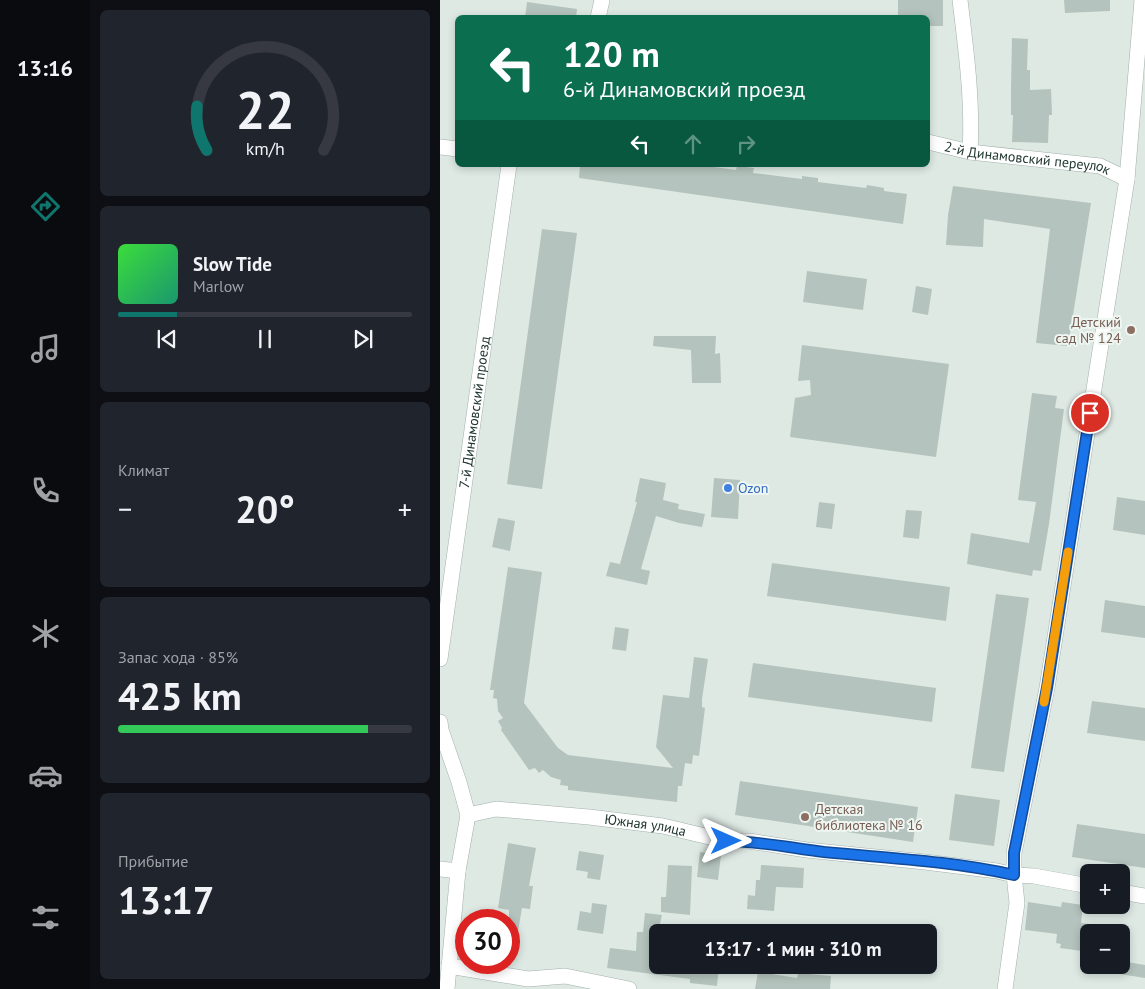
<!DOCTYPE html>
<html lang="ru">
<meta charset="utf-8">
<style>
body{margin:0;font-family:"PT Sans",sans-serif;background:#20242c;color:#f1f3f6;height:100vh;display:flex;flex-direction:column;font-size:19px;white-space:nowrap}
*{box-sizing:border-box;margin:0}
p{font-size:16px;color:#9ea1a6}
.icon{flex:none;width:28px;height:28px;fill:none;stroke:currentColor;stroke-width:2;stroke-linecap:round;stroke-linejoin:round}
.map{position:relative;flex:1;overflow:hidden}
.drawer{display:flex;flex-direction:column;gap:10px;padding:10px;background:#0d0f14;width:350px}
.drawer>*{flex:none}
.hud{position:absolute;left:15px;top:15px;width:475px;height:152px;border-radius:8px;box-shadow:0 2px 8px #0003;background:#0b6e4f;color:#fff;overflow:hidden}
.buttons{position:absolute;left:640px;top:864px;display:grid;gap:10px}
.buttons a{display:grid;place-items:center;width:50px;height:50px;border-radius:8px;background:#171b24;box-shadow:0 2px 8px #0003;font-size:25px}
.speed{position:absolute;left:15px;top:909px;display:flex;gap:10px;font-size:25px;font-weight:700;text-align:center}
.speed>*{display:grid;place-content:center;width:65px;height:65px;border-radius:50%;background:#171b24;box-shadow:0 2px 8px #0003;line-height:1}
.speed .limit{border:8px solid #d22;background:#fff;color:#111}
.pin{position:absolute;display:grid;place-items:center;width:42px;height:42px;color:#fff;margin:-21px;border:2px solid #fff;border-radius:50%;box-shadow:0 1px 5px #0007}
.me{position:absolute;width:55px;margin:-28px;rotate:90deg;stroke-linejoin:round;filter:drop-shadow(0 0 4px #0008)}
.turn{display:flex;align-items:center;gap:18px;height:105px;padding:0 25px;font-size:22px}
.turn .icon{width:65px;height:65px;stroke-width:2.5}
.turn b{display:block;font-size:35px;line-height:42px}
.lanes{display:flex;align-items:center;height:48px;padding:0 25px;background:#0003;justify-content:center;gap:25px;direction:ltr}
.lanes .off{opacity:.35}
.big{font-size:38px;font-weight:600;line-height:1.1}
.drawer .tile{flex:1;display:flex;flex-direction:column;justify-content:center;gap:8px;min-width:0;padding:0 18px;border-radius:8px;background:#20242c}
.drawer .dial{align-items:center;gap:0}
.dial svg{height:130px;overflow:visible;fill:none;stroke:#363941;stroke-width:7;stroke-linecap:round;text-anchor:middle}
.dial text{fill:#f1f3f6;stroke:none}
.song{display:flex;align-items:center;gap:15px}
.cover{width:60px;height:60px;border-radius:8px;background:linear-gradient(135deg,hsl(120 70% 55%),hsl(160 70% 35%))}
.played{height:5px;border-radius:2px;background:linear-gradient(90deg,#0f766e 20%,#363941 20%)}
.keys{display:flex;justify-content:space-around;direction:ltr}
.heat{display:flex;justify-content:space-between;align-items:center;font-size:28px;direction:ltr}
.charge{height:8px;border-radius:4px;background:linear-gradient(90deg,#34c759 85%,#363941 0)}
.trip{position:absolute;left:209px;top:924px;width:288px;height:50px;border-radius:8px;background:#171b24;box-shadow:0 2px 8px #0003;font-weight:600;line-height:50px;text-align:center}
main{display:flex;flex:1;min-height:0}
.menu{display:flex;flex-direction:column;width:90px;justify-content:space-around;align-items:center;background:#090b0e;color:#9ea1a6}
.menu .icon{width:35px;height:35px}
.menu .selected{color:#0f766e}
.menu b{font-size:22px;color:#f1f3f6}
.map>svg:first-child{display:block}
</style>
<main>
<nav class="menu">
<b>13:16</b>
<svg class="icon selected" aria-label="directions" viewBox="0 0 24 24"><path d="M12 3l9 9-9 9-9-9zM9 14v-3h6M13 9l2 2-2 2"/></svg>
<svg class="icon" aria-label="music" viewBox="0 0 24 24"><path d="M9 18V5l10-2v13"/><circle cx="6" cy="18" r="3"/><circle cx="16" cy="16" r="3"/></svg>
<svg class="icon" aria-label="phone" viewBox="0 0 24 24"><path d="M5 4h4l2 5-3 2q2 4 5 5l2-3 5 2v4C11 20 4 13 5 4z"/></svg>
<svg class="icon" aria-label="climate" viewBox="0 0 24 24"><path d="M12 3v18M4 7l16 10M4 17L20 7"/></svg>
<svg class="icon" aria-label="car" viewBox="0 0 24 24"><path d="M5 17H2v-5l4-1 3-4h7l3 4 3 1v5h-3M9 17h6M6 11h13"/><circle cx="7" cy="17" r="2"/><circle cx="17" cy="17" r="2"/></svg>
<svg class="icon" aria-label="filters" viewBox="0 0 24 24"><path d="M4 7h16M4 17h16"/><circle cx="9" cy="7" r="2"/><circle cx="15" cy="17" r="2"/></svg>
</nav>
<section class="drawer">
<div class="tile dial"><svg viewBox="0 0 100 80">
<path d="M14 69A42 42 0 1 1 86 69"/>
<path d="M14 69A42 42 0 0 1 8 42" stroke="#0f766e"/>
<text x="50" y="56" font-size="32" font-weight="700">22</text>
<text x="50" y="72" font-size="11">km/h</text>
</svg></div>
<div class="tile">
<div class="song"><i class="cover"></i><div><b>Slow Tide</b><p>Marlow</p></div></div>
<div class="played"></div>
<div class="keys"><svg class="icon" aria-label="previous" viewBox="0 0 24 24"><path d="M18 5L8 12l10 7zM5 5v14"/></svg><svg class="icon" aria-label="pause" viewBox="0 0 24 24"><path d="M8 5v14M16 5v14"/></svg><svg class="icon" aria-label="next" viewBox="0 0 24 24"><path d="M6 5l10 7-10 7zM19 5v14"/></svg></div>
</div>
<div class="tile"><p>Климат</p>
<div class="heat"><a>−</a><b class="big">20°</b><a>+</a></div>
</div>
<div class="tile"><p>Запас хода · 85%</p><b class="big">425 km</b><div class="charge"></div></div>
<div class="tile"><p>Прибытие</p><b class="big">13:17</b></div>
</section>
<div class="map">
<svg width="705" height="989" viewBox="0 0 705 989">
<rect width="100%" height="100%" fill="#dee9e4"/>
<path fill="#b4c3bd" d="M458 0H503V26H488V18H458Z
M624 0H670V11L625 13Z
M87 2 137 9 136 18H85Z
M572 38 588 39 587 70H590V90L611 89 612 115H609L608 143 572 142 573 115H571V89Z
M140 165H260L296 170 297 166 314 168 313 173 362 179V176L378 178V182L426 188 427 185 444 188V191L467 194 463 224 139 178Z
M513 186 651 203 628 346 596 343 610 229 544 219 543 247 506 245 508 215Z
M102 229 137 233 102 489 67 484Z
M367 271 427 279 423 310 363 302Z
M476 286 492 289 488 315 472 312Z
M214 336H276L275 354 280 353 281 383H252L251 350 213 346Z
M362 345 509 364 496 457 350 437 355 398 371 395 370 380 358 381Z
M592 393 617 396 615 408 624 409 609 524 601 571 593 570 592 576 527 564 531 533 589 543 596 502 578 500Z
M200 478 226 483 223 500 239 504 238 509 265 514 262 527 239 523 216 516 201 569 210 571 207 585 166 576 170 562 180 564 197 502H195Z
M274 478 300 480 298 519 271 517Z
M677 497 705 501V535L673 530Z
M379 502 395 504 392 529 376 527Z
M466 510 482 511 479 539 463 537Z
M58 518 75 521 70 551 52 547Z
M332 563 510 587 506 621 327 596Z
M68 567 102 572 84 703 118 748 128 755 233 768 216 747 223 695 249 698 254 657 268 659 262 699V707L265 708 259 756 253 755 252 764 245 763 242 786H238L237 802 128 790V786L120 785 121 780 111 777 103 770 99 773 95 768 89 770 61 730 62 728 58 721 63 718 58 711 57 699 53 698 54 690H50Z
M556 594 589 598 564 772 531 768Z
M665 600 705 606V638L661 632Z
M175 627 189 629 186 651 172 649Z
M313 663 496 688 492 722 308 697Z
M652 701 705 708V741L647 733Z
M300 781 478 807 473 842 295 815Z
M515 794 560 800 554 846 509 840Z
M637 824 705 834V868L632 857Z
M68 843 96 848 89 886H93L90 909 82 908 76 943 69 942V910L58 908Z
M139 851 164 855 160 880 147 878 148 872 136 870Z
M260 852 281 855 278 880 257 877Z
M228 865 252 866 250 915 221 912V897H226Z
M321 865 364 868 363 888 336 887 334 911 307 909 308 895 315 896 316 880H320Z
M588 902 621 907 622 902 643 905 641 923 649 924V952L620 948 621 944 616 943 617 934 585 930Z
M152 903 167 905 163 934 137 930 140 911 151 913Z
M205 913 222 915 218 932V965H279L277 986 250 983V979L167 968 170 948 196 951 197 932H203Z
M681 961 705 965V978L680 974Z
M318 972 357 978 358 973 391 976 390 989H315Z"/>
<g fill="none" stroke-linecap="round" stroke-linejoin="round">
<g stroke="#a2b0ab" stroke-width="16">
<g id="minor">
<path d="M520 0C526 50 533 101 530 152"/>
<path d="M158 18 162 0"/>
<path id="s1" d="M488 142 530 152 660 166 687 179"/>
<path d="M0 147 18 149"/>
<path id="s2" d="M0 659 69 165"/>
<path d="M0 722 1 730 19 782 28 815 18 871 7 989"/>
<path id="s3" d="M28 815 56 809 149 817 223 826 286 841H309L367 850 485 862 557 871 574 875 594 876 649 886"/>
<path d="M0 869 18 871"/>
<path d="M681 892 705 896"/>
<path d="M9 966 88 979 125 976 189 989"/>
<path d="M565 989 577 903 574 875V853L607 688 687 179 702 0"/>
</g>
</g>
<use href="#minor" stroke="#fff" stroke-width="15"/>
</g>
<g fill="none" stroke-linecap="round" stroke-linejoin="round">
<g stroke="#114b97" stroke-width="12">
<path id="route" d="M286 841C319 841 351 848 384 852 447 858 512 861 574 875V853L607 688 650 413"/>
</g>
<use href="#route" stroke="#1a73e8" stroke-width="9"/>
<path stroke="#f59e0b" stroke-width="9" d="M604 702 628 552"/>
</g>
<g fill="#8d6e63" stroke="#eef6f2" stroke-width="2">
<circle cx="691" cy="330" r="5"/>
<circle cx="365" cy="817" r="5"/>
</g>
<circle fill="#3f7fe0" stroke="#eef6f2" stroke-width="2" cx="288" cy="488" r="5"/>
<g text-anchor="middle" stroke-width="4" stroke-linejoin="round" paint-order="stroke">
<g font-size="14" fill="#213731" stroke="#eef6f2">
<text dy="5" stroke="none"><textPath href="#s1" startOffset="101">2-й Динамовский переулок</textPath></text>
<text dy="5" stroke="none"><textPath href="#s2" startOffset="249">7-й Динамовский проезд</textPath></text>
<text dy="5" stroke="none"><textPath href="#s3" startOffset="179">Южная улица</textPath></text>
</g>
<g font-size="14" fill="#785e54" stroke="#eef6f2" text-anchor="end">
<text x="681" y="327">Детский<tspan x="681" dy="16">сад № 124</tspan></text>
<text x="375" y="814" text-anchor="start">Детская<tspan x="375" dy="16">библиотека № 16</tspan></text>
</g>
<g font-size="14" fill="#366cbe" stroke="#eef6f2" text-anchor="start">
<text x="298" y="493">Ozon</text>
</g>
</g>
</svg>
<div class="buttons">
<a>+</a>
<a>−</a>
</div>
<div class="speed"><div class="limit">30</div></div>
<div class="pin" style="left:650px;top:413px;background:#d93025"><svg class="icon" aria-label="arrive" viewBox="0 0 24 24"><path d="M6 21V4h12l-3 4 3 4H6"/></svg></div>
<svg class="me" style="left:286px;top:841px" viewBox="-20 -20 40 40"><path d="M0-17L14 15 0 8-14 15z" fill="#1a73e8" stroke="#fff" stroke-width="4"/></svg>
<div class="trip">13:17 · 1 мин · 310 m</div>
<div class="hud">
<div class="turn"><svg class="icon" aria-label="left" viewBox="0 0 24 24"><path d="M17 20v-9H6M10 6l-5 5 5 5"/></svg><div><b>120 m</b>6-й Динамовский проезд</div></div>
<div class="lanes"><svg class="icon" aria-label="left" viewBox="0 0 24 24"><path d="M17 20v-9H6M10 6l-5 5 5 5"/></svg><svg class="icon off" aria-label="ahead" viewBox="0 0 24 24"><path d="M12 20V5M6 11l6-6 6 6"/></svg><svg class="icon off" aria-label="right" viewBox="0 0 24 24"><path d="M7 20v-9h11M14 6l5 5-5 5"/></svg></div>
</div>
</div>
</main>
